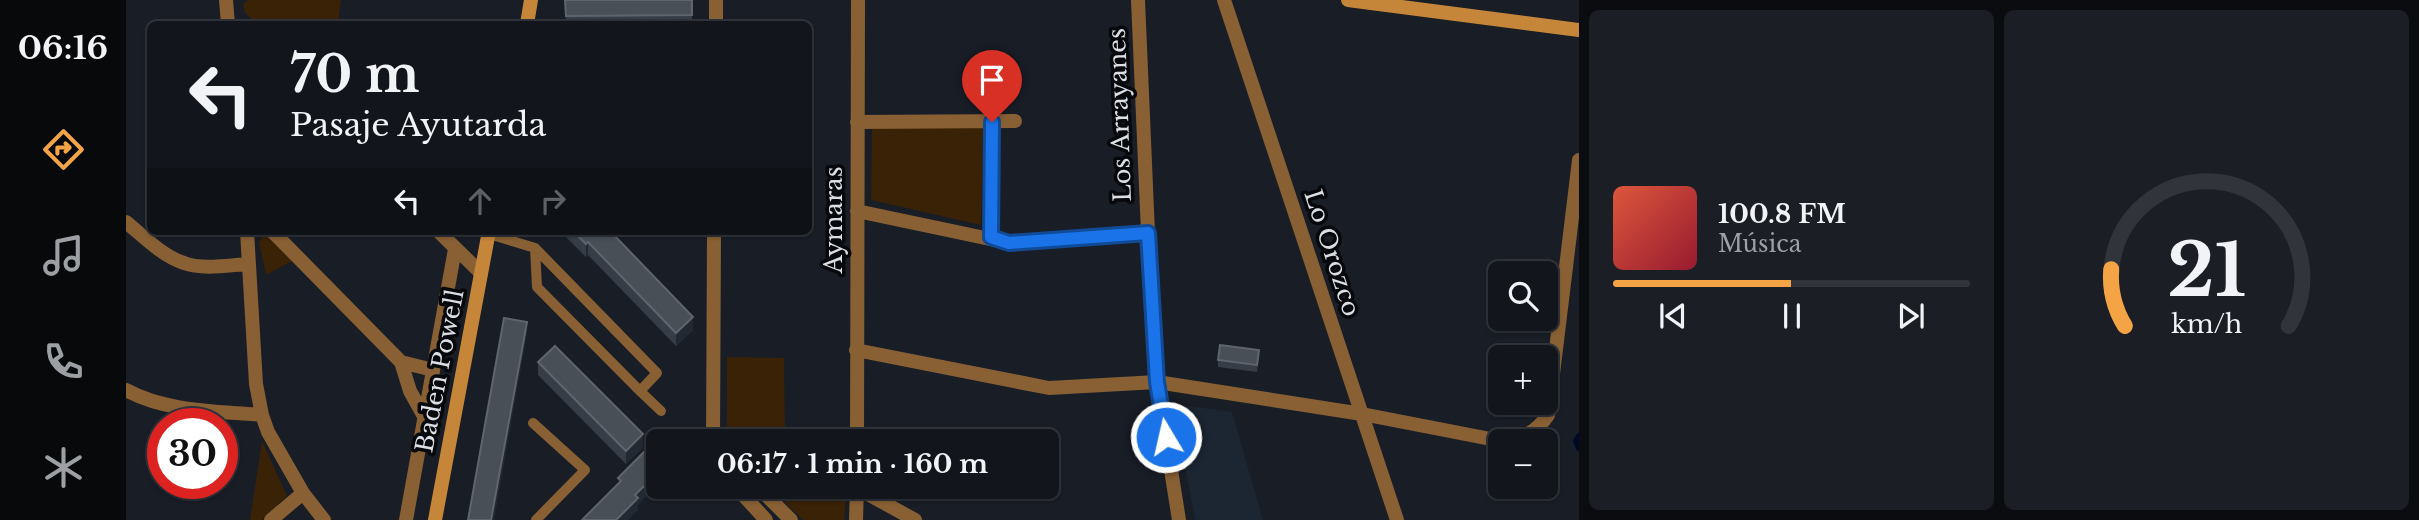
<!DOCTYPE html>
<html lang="es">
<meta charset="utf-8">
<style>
body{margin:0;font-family:"Libre Baskerville",serif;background:#1b1f25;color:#f1f3f6;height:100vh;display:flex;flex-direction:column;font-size:26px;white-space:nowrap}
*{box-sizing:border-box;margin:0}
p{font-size:23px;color:#9c9fa3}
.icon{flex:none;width:38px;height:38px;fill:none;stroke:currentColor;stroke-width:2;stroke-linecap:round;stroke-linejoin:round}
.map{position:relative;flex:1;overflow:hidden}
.panel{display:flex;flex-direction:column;gap:10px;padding:10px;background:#0a0c0f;width:840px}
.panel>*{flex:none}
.banner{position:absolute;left:21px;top:21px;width:665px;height:214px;border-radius:10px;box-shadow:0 2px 5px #0004,0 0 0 2px #31353b;background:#12161c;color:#f1f3f6;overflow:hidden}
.controls{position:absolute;left:1362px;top:261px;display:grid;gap:14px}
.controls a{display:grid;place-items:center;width:70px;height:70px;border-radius:10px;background:#12161c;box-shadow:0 2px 5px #0004,0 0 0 2px #31353b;font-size:35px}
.speed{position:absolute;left:21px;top:408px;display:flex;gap:14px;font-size:35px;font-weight:700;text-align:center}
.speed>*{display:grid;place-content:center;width:91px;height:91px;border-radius:50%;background:#12161c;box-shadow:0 2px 5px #0004,0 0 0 2px #31353b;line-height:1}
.speed .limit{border:10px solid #d22;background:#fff;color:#111}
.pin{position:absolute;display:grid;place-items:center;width:60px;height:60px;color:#fff;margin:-72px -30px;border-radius:50% 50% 50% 0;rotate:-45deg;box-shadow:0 0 7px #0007}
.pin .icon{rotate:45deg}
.me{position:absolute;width:77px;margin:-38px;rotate:351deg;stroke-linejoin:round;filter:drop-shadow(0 0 5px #0008)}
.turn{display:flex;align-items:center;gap:24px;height:147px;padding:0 28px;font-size:32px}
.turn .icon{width:91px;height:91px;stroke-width:2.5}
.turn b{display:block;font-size:49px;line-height:60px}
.lanes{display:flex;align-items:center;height:66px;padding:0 28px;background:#0003;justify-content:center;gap:35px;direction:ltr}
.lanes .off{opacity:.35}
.panel .widget{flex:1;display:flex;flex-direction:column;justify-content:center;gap:10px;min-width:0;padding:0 24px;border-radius:10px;background:#1b1f25}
.panel .dial{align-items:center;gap:0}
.dial svg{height:182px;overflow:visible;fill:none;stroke:#31353b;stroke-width:7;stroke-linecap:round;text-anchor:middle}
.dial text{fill:#f1f3f6;stroke:none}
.song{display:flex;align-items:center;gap:21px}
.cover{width:84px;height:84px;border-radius:10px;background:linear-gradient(135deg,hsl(10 70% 55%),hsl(350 70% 35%))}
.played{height:7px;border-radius:4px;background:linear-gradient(90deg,#f4a444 50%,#31353b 50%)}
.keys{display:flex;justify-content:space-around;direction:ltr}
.panel .tiles{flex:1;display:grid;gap:10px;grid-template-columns:repeat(2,1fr)}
.trip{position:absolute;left:520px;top:429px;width:413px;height:70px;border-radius:10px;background:#12161c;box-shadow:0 2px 5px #0004,0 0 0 2px #31353b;font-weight:800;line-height:70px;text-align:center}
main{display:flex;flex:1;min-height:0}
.menu{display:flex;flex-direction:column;width:126px;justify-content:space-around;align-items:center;background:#07090b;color:#9c9fa3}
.menu .icon{width:49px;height:49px}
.menu .selected{color:#f4a444}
.menu b{font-size:32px;color:#f1f3f6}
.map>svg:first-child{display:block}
</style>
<main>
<nav class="menu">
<b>06:16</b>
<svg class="icon selected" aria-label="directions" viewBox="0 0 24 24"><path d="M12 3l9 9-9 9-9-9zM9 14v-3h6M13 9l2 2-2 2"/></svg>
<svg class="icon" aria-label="music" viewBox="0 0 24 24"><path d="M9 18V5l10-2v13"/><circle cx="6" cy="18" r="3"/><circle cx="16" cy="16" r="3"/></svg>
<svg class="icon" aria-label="phone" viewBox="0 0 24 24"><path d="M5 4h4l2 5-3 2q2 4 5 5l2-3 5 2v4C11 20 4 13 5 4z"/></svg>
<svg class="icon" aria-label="climate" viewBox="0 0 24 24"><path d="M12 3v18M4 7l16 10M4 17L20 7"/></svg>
</nav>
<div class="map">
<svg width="1453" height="520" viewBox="0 0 1453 520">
<rect width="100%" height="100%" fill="#181d26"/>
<path fill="#1c2633" d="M1063 406 1106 412 1137 520H1069L1049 410Z"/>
<path fill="#392206" d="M122 0H215L212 24H131L119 13 117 4Z
M746 128H857L855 225 745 200Z
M137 235H145L168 260 140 275 133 242Z
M601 357 658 358 659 441H601Z
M136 441 161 496 136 520H124Z
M644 487H660L661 497 720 499 718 520H677Z"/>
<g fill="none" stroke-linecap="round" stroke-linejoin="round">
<path stroke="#000827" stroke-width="6" d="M1453 436 1450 441 1453 448"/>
<path stroke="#886034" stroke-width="10" d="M363 234 409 248 531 373 514 391 411 287 409 248
M514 391 535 411
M407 423 459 470 410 520"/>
<path stroke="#886034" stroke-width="14" d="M100 0 102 24
M1012 0 1022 233 1031 382 1053 520
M1098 0 1271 520
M590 24V0
M731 122 889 121
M731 211 883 243 1022 233
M0 222C17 236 36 256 58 263 77 270 103 265 123 264
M121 231 130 384 136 415 142 432 177 493 198 520
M146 231 275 362 284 391 299 418
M312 231 355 273
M865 237 866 122
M730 350 923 388 1031 382 1236 414 1375 441C1396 439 1410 433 1422 415L1453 160
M275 362 307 370
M0 390C40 412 91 411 136 415
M587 441 588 231
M731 441 732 0
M609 486 640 520
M631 486 665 520
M731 488 789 520
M145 520 177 493
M280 520 329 249
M730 520 731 486"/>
<path stroke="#c6863a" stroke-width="14" d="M1222 0 1453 30
M401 24 405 0
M309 520 363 231"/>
</g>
<path fill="#373d46" d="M439 0H566V24H440Z
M434 231H484L567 330 550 346 462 255 460 257Z
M539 231H563V237H539Z
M1133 357 1131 372 1092 367V360Z
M412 362 517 447 500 464 412 375Z"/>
<path fill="#232932" d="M462 242V255L460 257V244Z
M567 317V330L550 346V333Z
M401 322V334L368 520H365Z
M517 434V447L500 464V451Z
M532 472V484L512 505V510L502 520H490L509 495Z"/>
<path fill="#494f57" stroke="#60656d" stroke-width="2" d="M439 0H566V15L440 16Z
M447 231H484L567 317 550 333 462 242 460 244Z
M378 318 401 322 365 520H342Z
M1094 345 1133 350 1131 365 1092 360Z
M429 346 517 434 500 451 412 362Z
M536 434 543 441H532V472L509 495 512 498 490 520H456L495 481 492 478Z"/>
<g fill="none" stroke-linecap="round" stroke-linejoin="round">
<g stroke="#114b97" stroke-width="18">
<path id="route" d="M866 122 865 237 883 243 1022 233 1031 382 1040 437"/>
</g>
<use href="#route" stroke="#1a73e8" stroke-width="12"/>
</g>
<g text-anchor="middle" stroke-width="7" stroke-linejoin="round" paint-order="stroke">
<g font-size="24" fill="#dbdfe5" stroke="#06080b">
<text transform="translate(994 115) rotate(-92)" y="8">Los Arrayanes</text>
<text transform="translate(708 220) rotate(-90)" y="8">Aymaras</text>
<text transform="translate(1206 253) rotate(72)" y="8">Lo Orozco</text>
<text transform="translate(314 371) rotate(-79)" y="8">Baden Powell</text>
</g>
</g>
</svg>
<div class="controls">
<a><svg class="icon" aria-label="search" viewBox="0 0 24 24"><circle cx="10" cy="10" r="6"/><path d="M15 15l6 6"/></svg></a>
<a>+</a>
<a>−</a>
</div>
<div class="speed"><div class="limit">30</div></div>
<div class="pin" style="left:866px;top:122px;background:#d93025"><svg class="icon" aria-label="arrive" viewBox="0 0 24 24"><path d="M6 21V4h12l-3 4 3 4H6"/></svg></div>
<svg class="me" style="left:1040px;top:437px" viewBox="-20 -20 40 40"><circle r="17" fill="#1a73e8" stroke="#fff" stroke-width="3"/><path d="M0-11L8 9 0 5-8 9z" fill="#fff"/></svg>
<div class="trip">06:17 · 1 min · 160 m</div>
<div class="banner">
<div class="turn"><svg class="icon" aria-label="left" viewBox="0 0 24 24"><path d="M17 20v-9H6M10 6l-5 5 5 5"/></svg><div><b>70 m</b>Pasaje Ayutarda</div></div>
<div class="lanes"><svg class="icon" aria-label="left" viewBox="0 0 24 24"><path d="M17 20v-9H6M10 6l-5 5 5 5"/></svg><svg class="icon off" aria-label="ahead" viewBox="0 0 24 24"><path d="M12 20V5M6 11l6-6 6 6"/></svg><svg class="icon off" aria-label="right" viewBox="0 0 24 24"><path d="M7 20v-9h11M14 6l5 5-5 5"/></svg></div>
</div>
</div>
<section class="panel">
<div class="tiles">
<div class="widget">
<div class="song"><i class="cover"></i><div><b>100.8 FM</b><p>Música</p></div></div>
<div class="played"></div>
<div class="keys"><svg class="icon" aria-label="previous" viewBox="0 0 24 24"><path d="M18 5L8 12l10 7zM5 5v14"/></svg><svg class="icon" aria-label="pause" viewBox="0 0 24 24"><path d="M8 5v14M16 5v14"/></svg><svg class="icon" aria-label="next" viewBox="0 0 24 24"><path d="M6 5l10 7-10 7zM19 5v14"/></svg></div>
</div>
<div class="widget dial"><svg viewBox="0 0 100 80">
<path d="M14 69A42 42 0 1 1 86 69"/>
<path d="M14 69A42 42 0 0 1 8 44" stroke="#f4a444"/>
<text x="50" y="56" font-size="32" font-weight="700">21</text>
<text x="50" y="72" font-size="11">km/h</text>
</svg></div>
</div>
</section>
</main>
